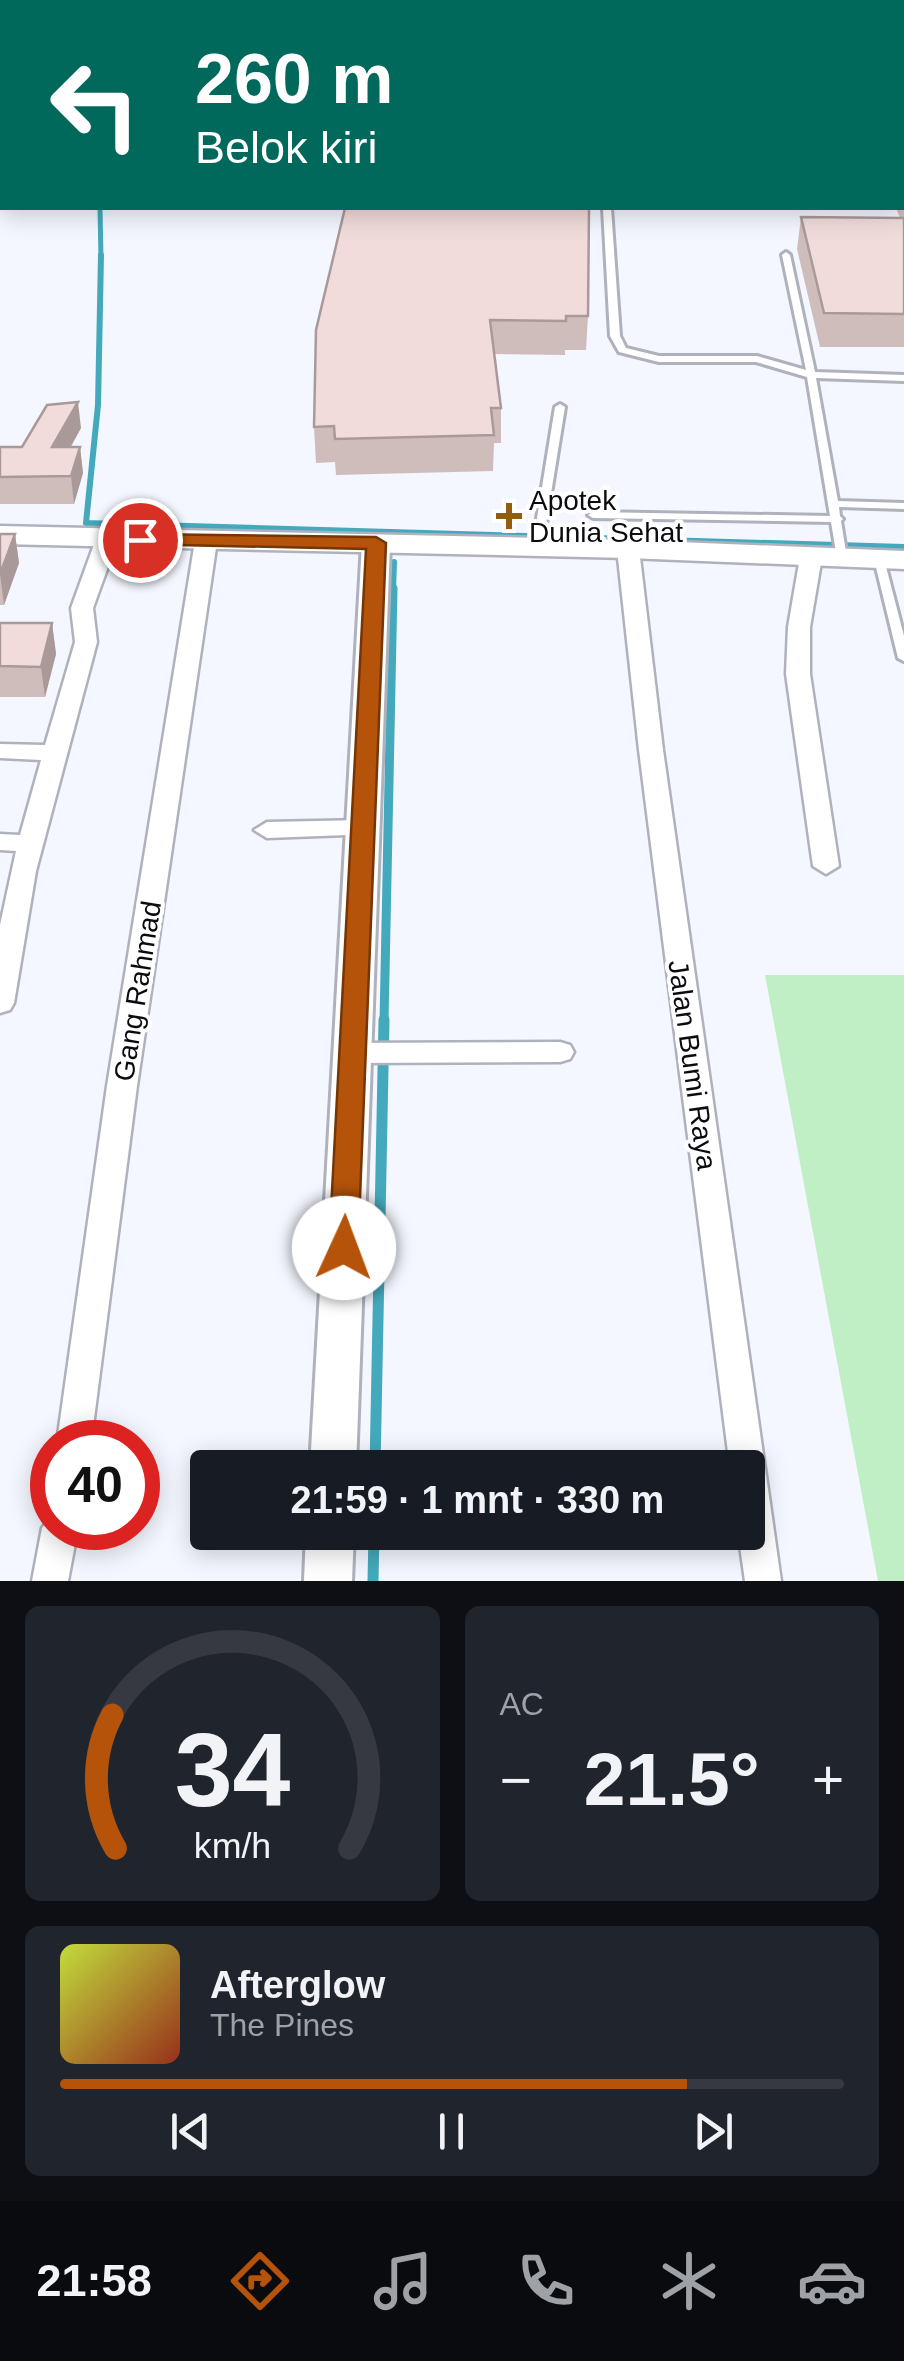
<!DOCTYPE html>
<html lang="id">
<meta charset="utf-8">
<style>
body{margin:0;font-family:Helvetica,sans-serif;background:#20242c;color:#f1f3f6;height:100vh;display:flex;flex-direction:column;font-size:38px;white-space:nowrap}
*{box-sizing:border-box;margin:0}
p{font-size:32px;color:#9ea1a6}
.icon{flex:none;width:55px;height:55px;fill:none;stroke:currentColor;stroke-width:2;stroke-linecap:round;stroke-linejoin:round}
.map{position:relative;height:1581px;overflow:hidden}
.sheet{display:flex;flex-direction:column;gap:25px;padding:25px;background:#0d0f14;flex:1}
.sheet>*{flex:none}
.banner{position:absolute;left:0px;top:0px;width:905px;height:210px;box-shadow:0 5px 25px #0003;background:#00695c;color:#fff;overflow:hidden}
.speed{position:absolute;left:30px;top:1420px;display:flex;gap:20px;font-size:50px;font-weight:700;text-align:center}
.speed>*{display:grid;place-content:center;width:130px;height:130px;border-radius:50%;background:#171b24;box-shadow:0 5px 25px #0003;line-height:1}
.speed .limit{border:15px solid #d22;background:#fff;color:#111}
.pin{position:absolute;display:grid;place-items:center;width:85px;height:85px;color:#fff;margin:-42px;border:5px solid #fff;border-radius:50%;box-shadow:0 2px 10px #0007}
.me{position:absolute;width:110px;margin:-55px;rotate:2deg;stroke-linejoin:round;filter:drop-shadow(0 0 8px #0008)}
.turn{display:flex;align-items:center;gap:35px;height:210px;padding:0 30px;font-size:45px}
.turn .icon{width:130px;height:130px;stroke-width:2.5}
.turn b{display:block;font-size:70px;line-height:85px}
.big{font-size:75px;font-weight:700;line-height:1.1}
.sheet .tile{flex:1;display:flex;flex-direction:column;justify-content:center;gap:15px;min-width:0;padding:0 35px;border-radius:15px;background:#20242c}
.sheet .dial{align-items:center;gap:0}
.dial svg{height:260px;overflow:visible;fill:none;stroke:#363941;stroke-width:7;stroke-linecap:round;text-anchor:middle}
.dial text{fill:#f1f3f6;stroke:none}
.song{display:flex;align-items:center;gap:30px}
.cover{width:120px;height:120px;border-radius:15px;background:linear-gradient(135deg,hsl(70 70% 55%),hsl(10 70% 35%))}
.played{height:10px;border-radius:5px;background:linear-gradient(90deg,#b45309 80%,#363941 80%)}
.keys{display:flex;justify-content:space-around;direction:ltr}
.heat{display:flex;justify-content:space-between;align-items:center;font-size:55px;direction:ltr}
.sheet .tiles{flex:1;display:grid;gap:25px;grid-template-columns:1fr 1fr}
.tile:last-child{grid-column:span 2}
.trip{position:absolute;left:190px;top:1450px;width:575px;height:100px;border-radius:10px;background:#171b24;box-shadow:0 5px 25px #0003;font-weight:700;line-height:100px;text-align:center}
.tabs{display:flex;height:160px;justify-content:space-around;align-items:center;background:#090b0e;color:#9ea1a6}
.tabs .icon{width:70px;height:70px}
.tabs .active{color:#b45309}
.tabs b{font-size:45px;color:#f1f3f6}
.map>svg:first-child{display:block}
</style>
<div class="map">
<svg width="904" height="1581" viewBox="0 0 904 1581">
<rect width="100%" height="100%" fill="#f4f7ff"/>
<path fill="#c0efc5" d="M765 975H904V1581H878Z"/>
<path fill="#44a9bc" d="M0 0H662L732 2H2L0 128Z"/>
<g fill="none" stroke-linecap="round" stroke-linejoin="round">
<path stroke="#44a9bc" stroke-width="5" d="M100 208 101 258"/>
<path stroke="#44a9bc" stroke-width="6" d="M101 255 98 405 86 523 904 547
M393 591 394 562"/>
<path stroke="#44a9bc" stroke-width="9" d="M384 1022 393 588"/>
<path stroke="#44a9bc" stroke-width="11" d="M375 1468 384 1020
M373 1581 374 1532"/>
<g stroke="#afb2bc" stroke-width="6">
<path id="service" d="M603 208H611L620 336 626 348 659 356H757L806 370 782 255 786 252 790 255 815 372 904 375V381L816 378 838 501 904 503V509L839 507 840 516 843 519 841 521 847 558 846 560 842 561 837 558 831 522 593 518 588 515 593 512 830 516 807 377 756 362H659L619 352 610 336Z
M560 404 565 407 543 543 538 546 533 543 555 407Z
M879 556 884 559 904 636V661L898 658 874 559Z"/>
</g>
<g stroke="#afb2bc" stroke-width="5">
<path id="minor" d="M785 0H844L846 2H787Z
M904 1V9H902V2H897Z
M107 533 118 539 93 608 97 642 36 871 14 1003 10 1010 0 1013V925L16 851 0 850V834L20 835 41 760 0 758V744L45 745 75 642 71 608 96 539Z
M206 535 217 541 137 1086 91 1442H57L107 1086 195 541Z
M628 543 639 549 663 750 781 1581H745L738 1532H748V1468H730L639 750 617 549Z
M811 551 822 557 810 627V674L839 866 826 874 813 866 786 674 788 627 800 557Z
M365 820 374 822 378 828 374 834 267 838 254 830 267 822Z
M560 1042 570 1045 574 1052 570 1059 560 1062 352 1063 342 1060 338 1053 342 1046 352 1043Z
M52 1515V1528H78L68 1581H32L42 1528Z"/>
</g>
<g stroke="#afb2bc" stroke-width="6">
<path id="tertiary" d="M376 535 390 543 356 1468H310L362 543Z
M306 1532H354L352 1581H304Z"/>
</g>
<g stroke="#afb2bc" stroke-width="5">
<path id="secondary" d="M0 526 628 540 904 551V569L628 558 0 544Z"/>
</g>
<use href="#service" fill="#fff" fill-rule="evenodd"/>
<use href="#minor" fill="#fff" fill-rule="evenodd"/>
<use href="#tertiary" fill="#fff" fill-rule="evenodd"/>
<use href="#secondary" fill="#fff" fill-rule="evenodd"/>
</g>
<path fill="#cfbdbc" d="M902 151H904V347H820L797 249 801 217 900 218 896 208H902Z
M345 208 588 316 586 350H565V355L494 354 501 408V443H494L493 471 336 475 335 462 316 463 314 427Z
M81 428 71 447H80L83 473 74 504H0V447H22Z
M0 534H15L19 563 4 605H0Z
M0 623H52L56 654 45 697H0Z"/>
<path fill="#a99a99" d="M78 402 81 428 55 474 52 447Z
M80 447 83 473 74 504 71 476Z
M15 534 19 563 4 605 0 574Z
M52 623 56 654 45 697 41 667Z"/>
<path fill="#f1dcdb" stroke="#a99a99" stroke-width="2.5" d="M902 151H904V187L902 183Z
M345 208H589L588 316H566V321L490 320 501 408H491L494 435 335 439 334 426 314 427 316 330Z
M801 217 904 218V314L824 313Z
M78 402 52 447H80L71 476 0 477V447H22L47 405Z
M0 534H15L0 574Z
M0 623H52L41 667 0 666Z"/>
<path fill="#b45309" stroke="#753606" stroke-width="2.5" d="M140 534 376 537 386 543 358 1248 354 1255 344 1259 333 1255 329 1248 366 549 133 544V536Z"/>
<path fill="#905e0c" stroke="#fff" stroke-width="4" d="M504 501h10v10h10v10h-10v10h-10v-10h-10v-10h10z"/>
<g text-anchor="middle" stroke-width="8" stroke-linejoin="round" paint-order="stroke">
<g font-size="28" fill="#0a0b0e" stroke="#fff" text-anchor="start">
<text x="529" y="510">Apotek<tspan x="529" dy="32">Dunia Sehat</tspan></text>
</g>
<g font-size="28" fill="#0a0b0e" stroke="#fff">
<text transform="translate(137 991) rotate(-81)" y="10">Gang Rahmad</text>
<text transform="translate(693 1065) rotate(82)" y="10">Jalan Bumi Raya</text>
</g>
</g>
</svg>
<div class="speed"><div class="limit">40</div></div>
<div class="pin" style="left:140px;top:540px;background:#d93025"><svg class="icon" aria-label="arrive" viewBox="0 0 24 24"><path d="M6 21V4h12l-3 4 3 4H6"/></svg></div>
<svg class="me" style="left:344px;top:1248px" viewBox="-20 -20 40 40"><circle r="19" fill="#fff"/><path d="M0-13L10 11 0 6-10 11z" fill="#b45309"/></svg>
<div class="trip">21:59 · 1 mnt · 330 m</div>
<div class="banner">
<div class="turn"><svg class="icon" aria-label="left" viewBox="0 0 24 24"><path d="M17 20v-9H6M10 6l-5 5 5 5"/></svg><div><b>260 m</b>Belok kiri</div></div>
</div>
</div>
<section class="sheet">
<div class="tiles">
<div class="tile dial"><svg viewBox="0 0 100 80">
<path d="M14 69A42 42 0 1 1 86 69"/>
<path d="M14 69A42 42 0 0 1 13 28" stroke="#b45309"/>
<text x="50" y="56" font-size="32" font-weight="700">34</text>
<text x="50" y="72" font-size="11">km/h</text>
</svg></div>
<div class="tile"><p>AC</p>
<div class="heat"><a>−</a><b class="big">21.5°</b><a>+</a></div>
</div>
<div class="tile">
<div class="song"><i class="cover"></i><div><b>Afterglow</b><p>The Pines</p></div></div>
<div class="played"></div>
<div class="keys"><svg class="icon" aria-label="previous" viewBox="0 0 24 24"><path d="M18 5L8 12l10 7zM5 5v14"/></svg><svg class="icon" aria-label="pause" viewBox="0 0 24 24"><path d="M8 5v14M16 5v14"/></svg><svg class="icon" aria-label="next" viewBox="0 0 24 24"><path d="M6 5l10 7-10 7zM19 5v14"/></svg></div>
</div>
</div>
</section>
<nav class="tabs">
<b>21:58</b>
<svg class="icon active" aria-label="directions" viewBox="0 0 24 24"><path d="M12 3l9 9-9 9-9-9zM9 14v-3h6M13 9l2 2-2 2"/></svg>
<svg class="icon" aria-label="music" viewBox="0 0 24 24"><path d="M9 18V5l10-2v13"/><circle cx="6" cy="18" r="3"/><circle cx="16" cy="16" r="3"/></svg>
<svg class="icon" aria-label="phone" viewBox="0 0 24 24"><path d="M5 4h4l2 5-3 2q2 4 5 5l2-3 5 2v4C11 20 4 13 5 4z"/></svg>
<svg class="icon" aria-label="climate" viewBox="0 0 24 24"><path d="M12 3v18M4 7l16 10M4 17L20 7"/></svg>
<svg class="icon" aria-label="car" viewBox="0 0 24 24"><path d="M5 17H2v-5l4-1 3-4h7l3 4 3 1v5h-3M9 17h6M6 11h13"/><circle cx="7" cy="17" r="2"/><circle cx="17" cy="17" r="2"/></svg>
</nav>
